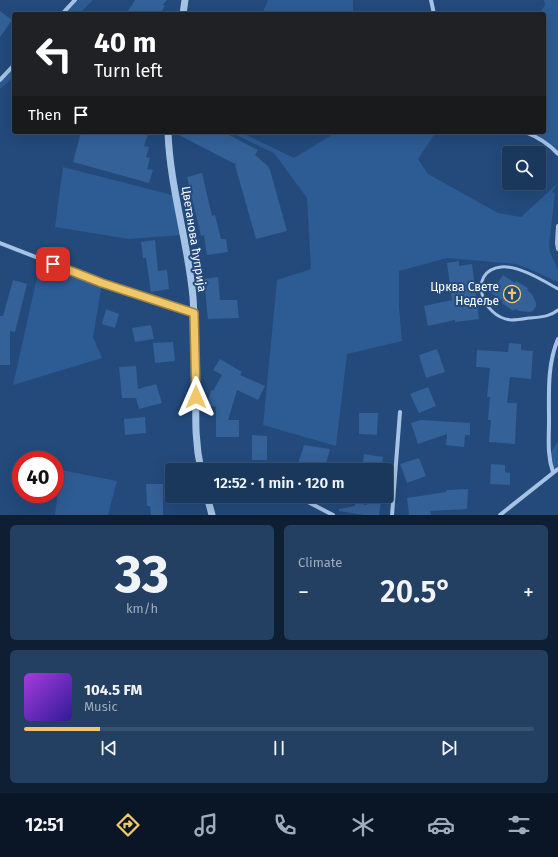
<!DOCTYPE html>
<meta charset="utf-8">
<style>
body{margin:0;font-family:"Fira Sans",sans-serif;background:#233f62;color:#f1f3f6;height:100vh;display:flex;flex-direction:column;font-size:15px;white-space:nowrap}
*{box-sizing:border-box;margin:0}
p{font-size:13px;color:#9facbb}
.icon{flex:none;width:22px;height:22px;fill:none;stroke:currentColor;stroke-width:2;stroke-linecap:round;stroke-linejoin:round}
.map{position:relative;height:515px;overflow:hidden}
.side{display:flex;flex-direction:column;gap:10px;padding:10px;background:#0e1f33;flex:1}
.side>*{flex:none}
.guide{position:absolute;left:12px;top:12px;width:534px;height:122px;border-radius:4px;box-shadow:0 4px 16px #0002,0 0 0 1px #385272;background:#202124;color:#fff;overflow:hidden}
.buttons{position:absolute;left:502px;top:146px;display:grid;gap:8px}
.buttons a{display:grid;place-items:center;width:44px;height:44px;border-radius:4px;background:#1a385c;box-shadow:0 4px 16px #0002,0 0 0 1px #385272;font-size:20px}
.speed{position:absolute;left:12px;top:451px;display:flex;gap:8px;font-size:20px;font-weight:700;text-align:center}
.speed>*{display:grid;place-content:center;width:52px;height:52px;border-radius:50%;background:#1a385c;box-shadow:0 4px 16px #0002,0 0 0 1px #385272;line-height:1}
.speed .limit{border:6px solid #d22;background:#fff;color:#111}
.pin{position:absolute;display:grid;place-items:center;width:34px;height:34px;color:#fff;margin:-17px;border-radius:8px;box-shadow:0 2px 6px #0006}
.me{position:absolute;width:44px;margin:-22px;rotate:0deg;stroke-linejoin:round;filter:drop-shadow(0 0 3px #0008)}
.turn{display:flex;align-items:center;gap:14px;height:84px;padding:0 16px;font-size:18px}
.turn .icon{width:52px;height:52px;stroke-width:2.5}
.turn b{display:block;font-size:28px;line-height:34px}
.then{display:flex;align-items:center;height:38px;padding:0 16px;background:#0003;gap:8px;font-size:15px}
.big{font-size:30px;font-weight:600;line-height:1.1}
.side .widget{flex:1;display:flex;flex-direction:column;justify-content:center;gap:6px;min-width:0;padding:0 14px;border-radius:6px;background:#233f62}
.side .dial{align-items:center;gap:0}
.dial b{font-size:52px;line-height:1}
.song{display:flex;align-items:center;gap:12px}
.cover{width:48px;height:48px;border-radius:6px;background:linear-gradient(135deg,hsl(280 70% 55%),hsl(250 70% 35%))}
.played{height:4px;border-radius:2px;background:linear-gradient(90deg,#f0c869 15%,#385272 15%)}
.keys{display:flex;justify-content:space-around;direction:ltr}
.heat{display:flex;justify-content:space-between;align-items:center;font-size:22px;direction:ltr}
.side .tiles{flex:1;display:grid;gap:10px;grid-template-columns:1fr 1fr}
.widget:last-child{grid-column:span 2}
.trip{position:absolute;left:165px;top:463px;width:228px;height:40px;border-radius:4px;background:#1a385c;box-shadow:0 4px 16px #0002,0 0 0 1px #385272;font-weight:600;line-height:40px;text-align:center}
.tabs{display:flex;height:64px;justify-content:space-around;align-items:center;background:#0a1625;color:#9facbb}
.tabs .icon{width:28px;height:28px}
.tabs .selected{color:#f0c869}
.tabs b{font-size:18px;color:#f1f3f6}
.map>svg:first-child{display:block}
</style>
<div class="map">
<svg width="558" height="515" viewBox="0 0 558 515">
<rect width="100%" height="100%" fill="#234a7b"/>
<path fill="#2d5b93" d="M75 0H93L79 14H62Z
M268 0H353V14H262Z
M544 0H558V154L550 145 525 132H544V14H539L545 5Z
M14 65V76L0 89V80Z
M230 132H240L294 158 335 133 436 132 418 159 428 174 498 213 521 217 558 183 552 192 555 193 549 245 550 252 558 270V282L527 268 516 264 447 258 399 271V307L402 341 347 354 336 446 263 425 277 280 311 269 307 198 274 153Z
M63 167 176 196 183 235 129 239 55 227Z
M41 259 102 283 93 337 102 358 13 385Z
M558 441V469L553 472 549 455Z
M61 470 117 481 108 515H55Z"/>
<path fill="#336198" d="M135 0H167L163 5 165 6 160 14H126Z
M0 11 12 20 0 37Z
M81 132H140L148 134 144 146 149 147 146 157 150 158 147 169 153 170 149 183 73 162Z
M173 132H223L258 150 255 155 268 166 270 170 287 231 256 239 235 165H237Z
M202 173 212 216 215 215 221 239H226L228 252 207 255 204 235 201 236 187 177Z
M155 240 158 271 167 270 169 289 151 292 146 258H143L141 242Z
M459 261V266L472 264 479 319 455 322V320L428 326 424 306 452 300 447 263Z
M503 275 515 283 516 281 528 288 527 290 532 294 536 303V306L533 311 530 312 519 311 515 309 513 311 502 303 503 301 491 293Z
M218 277 220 300H237L239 318 208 319 204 279Z
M13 280 27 284 15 332 10 331V365H0V316H3Z
M106 309 119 314 115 328 102 324Z
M151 325 154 339 135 342 132 328Z
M173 342 175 361 155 363 153 343Z
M509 343 521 344V350L533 351 531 379 510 377 507 403H517L515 444 489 442 491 420H488L490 397H487L490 368 476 367 477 350 508 352Z
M437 349 445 372 426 378 419 355Z
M220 359 242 372 240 375 265 386 258 400 237 390 228 420H239V437H216V407L207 405 211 390 213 391 222 375 213 370Z
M136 366 138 389 156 384 162 403 139 409 136 398H122L119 367Z
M428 387 436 406 419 413 410 394Z
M359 413H378L377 435 359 434Z
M145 417 146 433 125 435 124 419Z
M421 420 470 423V435H465L464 447 446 445 447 434 418 444 411 423Z
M252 435 267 436V460H252Z
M304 445 330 449 324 470H296Z
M364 454 383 457 381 470H362Z
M419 458 426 476 407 483 400 464Z
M491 464 505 465V472L510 473V485L490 484Z
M146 484H163V515H151L150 506H147Z
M468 489 467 509 430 511 431 515H409L407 498 446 492V490Z
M357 496H362L364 505 381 502 379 515H364L339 511V509L355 506Z"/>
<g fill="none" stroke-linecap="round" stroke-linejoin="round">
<path stroke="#a6c3e5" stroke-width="3" d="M558 289C544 281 518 265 501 267 467 271 481 317 511 320 517 320 523 319 529 318 540 317 550 317 558 310"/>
<path stroke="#a6c3e5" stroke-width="4" d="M431 0 434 14
M62 14 75 0
M0 80 14 65
M525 132C538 137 548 143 558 154
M558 226 557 243 558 249
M0 243 102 283 194 313
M553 472C547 455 549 438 549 421 549 393 547 365 558 339
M286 496 308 502 333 515
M392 515 400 412
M500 515 558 469"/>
<path stroke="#a6c3e5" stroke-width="7" d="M183 14 185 0
M168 132C170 188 188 242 193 297 195 325 196 354 196 382 196 414 194 438 201 470
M207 496 212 515"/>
</g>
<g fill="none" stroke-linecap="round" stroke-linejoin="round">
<g stroke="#9c8244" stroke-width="10">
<path id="route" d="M53 264 102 283 194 313 196 397"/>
</g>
<use href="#route" stroke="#f0c869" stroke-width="7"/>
</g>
<defs>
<g id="church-ring" transform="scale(0.9)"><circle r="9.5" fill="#234a7b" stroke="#f0c869" stroke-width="1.5"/><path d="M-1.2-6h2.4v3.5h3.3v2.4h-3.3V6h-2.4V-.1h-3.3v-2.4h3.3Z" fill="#f0c869"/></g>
</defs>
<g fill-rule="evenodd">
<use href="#church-ring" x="512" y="294"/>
</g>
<g text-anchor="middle" stroke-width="4" stroke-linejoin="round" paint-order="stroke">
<g font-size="12" fill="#fff" stroke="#234a7b">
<text transform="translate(194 239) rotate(81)" y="4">Цветанова ћуприја</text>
</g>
<g font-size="12" fill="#fff" stroke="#234a7b" text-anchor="end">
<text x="499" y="291">Црква Свете<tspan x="499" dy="14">Недеље</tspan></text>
</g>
</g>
</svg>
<div class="buttons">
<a><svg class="icon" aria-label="search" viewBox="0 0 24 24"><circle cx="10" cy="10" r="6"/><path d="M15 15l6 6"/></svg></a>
</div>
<div class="speed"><div class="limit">40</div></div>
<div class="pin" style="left:53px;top:264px;background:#d93025"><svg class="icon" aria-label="arrive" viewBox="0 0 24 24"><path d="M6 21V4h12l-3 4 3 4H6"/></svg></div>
<svg class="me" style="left:196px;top:397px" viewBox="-20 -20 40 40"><path d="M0-17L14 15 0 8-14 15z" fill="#f0c869" stroke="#fff" stroke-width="4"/></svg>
<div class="trip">12:52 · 1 min · 120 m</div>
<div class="guide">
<div class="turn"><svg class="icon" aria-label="left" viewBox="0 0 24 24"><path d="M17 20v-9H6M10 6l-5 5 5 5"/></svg><div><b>40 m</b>Turn left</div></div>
<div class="then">Then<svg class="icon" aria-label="arrive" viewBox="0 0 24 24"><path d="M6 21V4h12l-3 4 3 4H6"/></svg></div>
</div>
</div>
<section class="side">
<div class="tiles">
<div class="widget dial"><b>33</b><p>km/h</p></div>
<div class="widget"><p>Climate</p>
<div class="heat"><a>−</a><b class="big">20.5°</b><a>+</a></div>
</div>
<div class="widget">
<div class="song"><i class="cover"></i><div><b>104.5 FM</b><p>Music</p></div></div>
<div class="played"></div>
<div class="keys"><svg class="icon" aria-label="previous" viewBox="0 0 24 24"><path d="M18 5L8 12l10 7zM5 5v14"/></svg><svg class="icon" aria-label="pause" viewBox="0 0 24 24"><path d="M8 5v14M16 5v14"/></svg><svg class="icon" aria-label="next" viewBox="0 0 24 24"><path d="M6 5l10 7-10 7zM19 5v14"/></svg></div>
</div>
</div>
</section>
<nav class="tabs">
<b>12:51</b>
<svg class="icon selected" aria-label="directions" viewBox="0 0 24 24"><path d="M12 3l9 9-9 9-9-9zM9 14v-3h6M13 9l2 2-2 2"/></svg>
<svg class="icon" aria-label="music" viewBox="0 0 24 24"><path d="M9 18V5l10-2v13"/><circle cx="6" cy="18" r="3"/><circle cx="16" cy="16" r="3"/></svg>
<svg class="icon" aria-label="phone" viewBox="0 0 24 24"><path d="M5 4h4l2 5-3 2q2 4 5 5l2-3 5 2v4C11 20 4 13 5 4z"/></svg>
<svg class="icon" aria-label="climate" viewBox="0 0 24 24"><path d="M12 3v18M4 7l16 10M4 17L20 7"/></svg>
<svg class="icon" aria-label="car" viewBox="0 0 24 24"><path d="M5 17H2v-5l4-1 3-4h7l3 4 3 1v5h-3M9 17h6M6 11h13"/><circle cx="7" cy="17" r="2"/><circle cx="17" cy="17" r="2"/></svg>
<svg class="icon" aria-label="filters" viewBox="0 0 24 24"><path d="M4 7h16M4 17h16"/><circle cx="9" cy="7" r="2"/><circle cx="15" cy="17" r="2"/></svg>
</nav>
